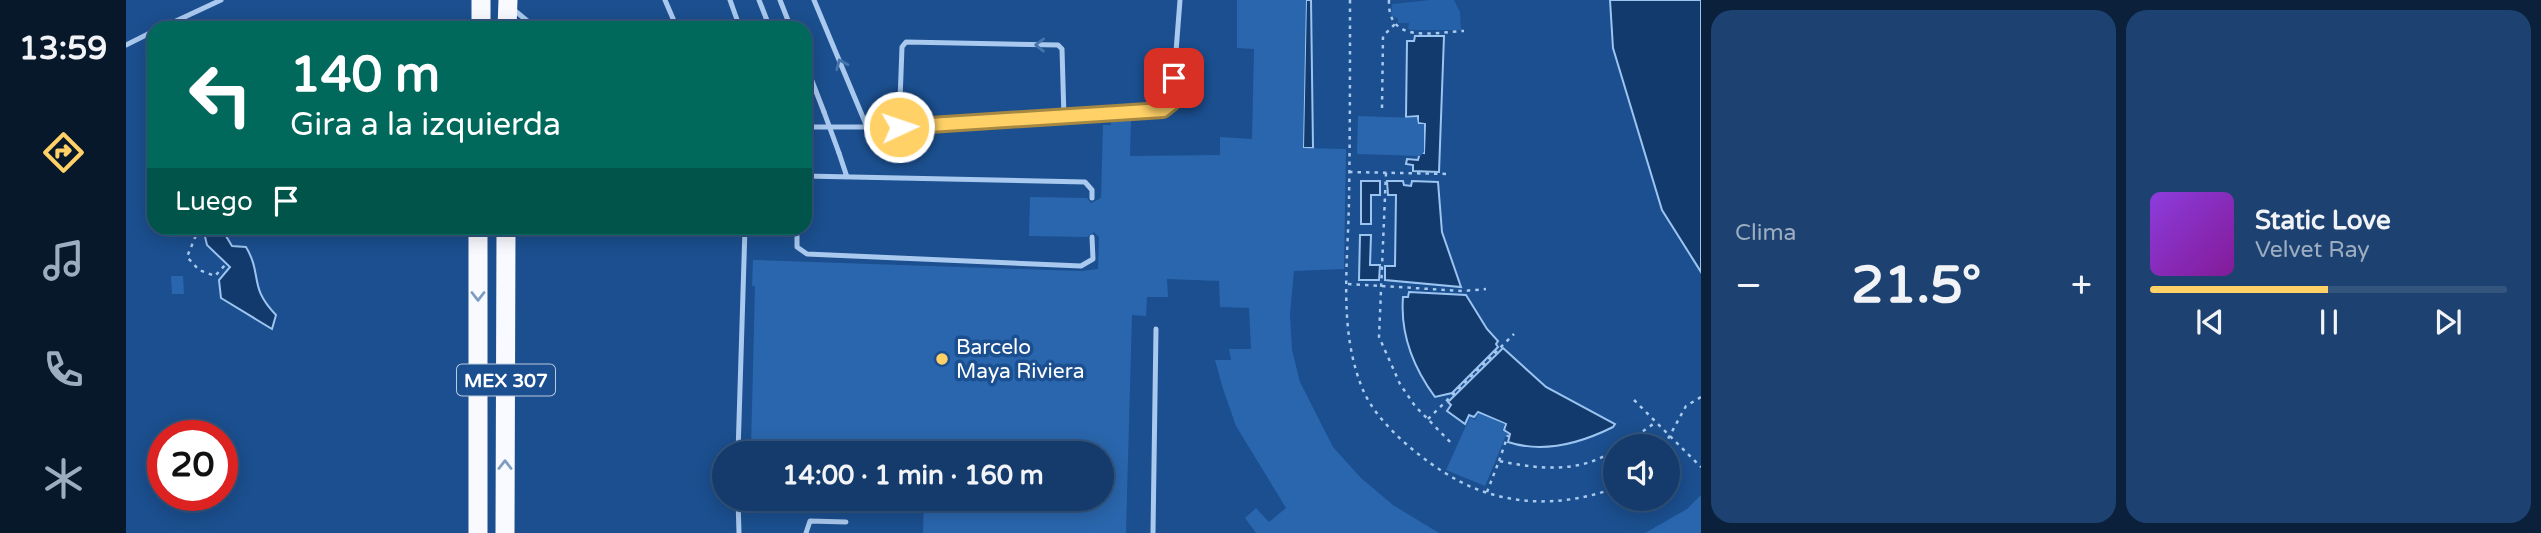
<!DOCTYPE html>
<html lang="es">
<meta charset="utf-8">
<style>
body{margin:0;font-family:"Varela Round",sans-serif;background:#1d4271;color:#f1f3f6;height:100vh;display:flex;flex-direction:column;font-size:26px;white-space:nowrap}
*{box-sizing:border-box;margin:0}
p{font-size:23px;color:#9dadc1}
.icon{flex:none;width:38px;height:38px;fill:none;stroke:currentColor;stroke-width:2;stroke-linecap:round;stroke-linejoin:round}
.map{position:relative;flex:1;overflow:hidden}
.drawer{display:flex;flex-direction:column;gap:10px;padding:10px;background:#0b203b;width:840px}
.drawer>*{flex:none}
.guide{position:absolute;left:21px;top:21px;width:665px;height:214px;border-radius:21px;box-shadow:0 4px 18px #0003,0 0 0 2px #33557e;background:#00695c;color:#fff;overflow:hidden}
.fabs{position:absolute;left:1477px;top:434px;display:grid;gap:14px}
.fabs a{display:grid;place-items:center;width:77px;height:77px;border-radius:50%;background:#143b6b;box-shadow:0 4px 18px #0003,0 0 0 2px #33557e;font-size:35px}
.speed{position:absolute;left:21px;top:420px;display:flex;gap:14px;font-size:35px;font-weight:700;text-align:center}
.speed>*{display:grid;place-content:center;width:91px;height:91px;border-radius:50%;background:#143b6b;box-shadow:0 4px 18px #0003,0 0 0 2px #33557e;line-height:1}
.speed .limit{border:10px solid #d22;background:#fff;color:#111}
.pin{position:absolute;display:grid;place-items:center;width:60px;height:60px;color:#fff;margin:-30px;border-radius:14px;box-shadow:0 4px 10px #0006}
.me{position:absolute;width:77px;margin:-38px;rotate:87deg;stroke-linejoin:round;filter:drop-shadow(0 0 5px #0008)}
.turn{display:flex;align-items:center;gap:24px;height:147px;padding:0 28px;font-size:32px}
.turn .icon{width:91px;height:91px;stroke-width:2.5}
.turn b{display:block;font-size:49px;line-height:60px}
.then{display:flex;align-items:center;height:66px;padding:0 28px;background:#0003;gap:14px;font-size:26px}
.big{font-size:52px;font-weight:700;line-height:1.1}
.drawer .tile{flex:1;display:flex;flex-direction:column;justify-content:center;gap:10px;min-width:0;padding:0 24px;border-radius:21px;background:#1d4271}
.song{display:flex;align-items:center;gap:21px}
.cover{width:84px;height:84px;border-radius:10px;background:linear-gradient(135deg,hsl(270 70% 55%),hsl(290 70% 35%))}
.played{height:7px;border-radius:4px;background:linear-gradient(90deg,#ffd166 50%,#33557e 50%)}
.keys{display:flex;justify-content:space-around;direction:ltr}
.heat{display:flex;justify-content:space-between;align-items:center;font-size:38px;direction:ltr}
.drawer .tiles{flex:1;display:grid;gap:10px;grid-template-columns:repeat(2,1fr)}
.trip{position:absolute;left:586px;top:441px;width:402px;height:70px;border-radius:35px;background:#143b6b;box-shadow:0 4px 18px #0003,0 0 0 2px #33557e;font-weight:700;line-height:70px;text-align:center}
main{display:flex;flex:1;min-height:0}
.dock{display:flex;flex-direction:column;width:126px;justify-content:space-around;align-items:center;background:#08182b;color:#9dadc1}
.dock .icon{width:49px;height:49px}
.dock .selected{color:#ffd166}
.dock b{font-size:32px;color:#f1f3f6}
.map>svg:first-child{display:block}
</style>
<main>
<nav class="dock">
<b>13:59</b>
<svg class="icon selected" aria-label="directions" viewBox="0 0 24 24"><path d="M12 3l9 9-9 9-9-9zM9 14v-3h6M13 9l2 2-2 2"/></svg>
<svg class="icon" aria-label="music" viewBox="0 0 24 24"><path d="M9 18V5l10-2v13"/><circle cx="6" cy="18" r="3"/><circle cx="16" cy="16" r="3"/></svg>
<svg class="icon" aria-label="phone" viewBox="0 0 24 24"><path d="M5 4h4l2 5-3 2q2 4 5 5l2-3 5 2v4C11 20 4 13 5 4z"/></svg>
<svg class="icon" aria-label="climate" viewBox="0 0 24 24"><path d="M12 3v18M4 7l16 10M4 17L20 7"/></svg>
</nav>
<div class="map">
<svg width="1575" height="533" viewBox="0 0 1575 533">
<rect width="100%" height="100%" fill="#1b4f8f"/>
<path fill="#2461a8" d="M1304 0H1328L1334 12 1335 30H1286L1282 29 1283 23H1272V19L1265 15 1266 4Z"/>
<path fill="#123a6d" stroke="#9cc4f0" stroke-width="2" d="M1180 0H1185L1187 148H1177Z
M1484 0H1575V272L1536 210 1487 48Z
M1289 36H1318L1313 172 1287 171V165L1280 164 1281 159 1292 160 1294 152 1298 153 1299 124 1292 123V116L1280 117 1281 41H1288Z
M1235 181H1254V195H1245V224H1235Z
M1261 181H1277L1278 185 1285 186 1286 181 1312 182 1316 232 1335 287 1259 280V266H1269L1270 195H1262Z
M77 228H102L100 236 106 246 120 247C137 276 122 286 150 315L146 329 95 298 93 280 104 267 81 245Z
M1234 235H1245L1244 265H1254L1253 280H1233Z
M1283 292 1340 295 1361 329 1372 341 1370 344 1372 347 1326 393 1309 397C1287 367 1274 335 1277 297H1282Z
M1377 348 1420 387 1489 424 1487 427C1455 443 1418 454 1382 442L1384 434 1378 430 1380 424 1352 412 1348 417 1343 415 1339 424 1321 411 1325 405 1322 402Z"/>
<path fill="#2a66ad" d="M1111 0H1180L1177 148 1220 149 1218 269 1168 271 1164 314 1166 350 1174 382 1207 447 1235 478 1267 505 1313 533H1130L1119 518 1130 508 1143 522 1160 508 1110 426 1097 389 1089 360H1105L1103 349H1125L1123 308 1094 307 1093 281 1041 279 1042 297H1021L1020 316 1006 315 1000 533H797L798 499H976V453H762L763 448 641 445V453H631V448L625 447 629 286H626L627 260 955 271 972 269 973 237 968 232 961 237 903 236 904 197 961 198 965 203 975 198 977 125H985V119H1005L1004 156 1094 155V137L1126 139 1128 49 1111 48Z
M1232 116 1291 118 1292 124H1298V152L1294 156 1231 154Z
M45 276H57L58 294H46Z
M1352 413 1379 424 1376 431 1381 433 1359 486 1320 470 1344 417 1349 420Z
M1575 495V533H1519L1561 509Z"/>
<g fill="none" stroke-linecap="round" stroke-linejoin="round">
<path stroke="#a9c9ee" stroke-width="2.5" stroke-dasharray="3.5 5" stroke-linecap="butt" d="M1224 0C1224 67 1224 134 1223 201 1222 263 1212 331 1237 390 1252 425 1298 462 1331 480 1381 507 1437 507 1489 488
M1263 0C1261 45 1308 32 1338 31
M1256 108 1257 36 1269 24
M1223 172 1325 174
M1260 173 1253 337 1274 384 1289 406 1327 445
M73 228 61 257 73 270 89 276 99 265
M1222 284 1337 291 1360 289
M1508 400 1575 467
M1302 419 1388 334
M1496 446 1530 422
M1538 446 1560 406 1575 397
M1373 461 1382 435
M1361 492 1373 461C1413 469 1452 474 1489 450"/>
<path stroke="#a9c9ee" stroke-width="5" d="M539 0 551 28
M604 0 614 28
M633 0 644 28
M654 0 665 28
M688 0 741 127
M388 10 410 28
M35 28 95 0
M0 45 28 31
M679 63 698 112
M679 127H773L1036 110 1046 103 1054 0
M773 127 776 47 780 42 932 45 936 49 938 118
M713 153 721 177
M679 176 959 182 966 190V198
M671 228V247L681 254 955 266 967 259 966 237
M612 453 619 228
M612 499 613 533
M680 533 684 521 720 522
M1027 533 1030 329"/>
<path stroke="#f8faff" stroke-width="19" d="M355 28V0
M381 28 382 0
M352 228V533
M379 533 380 228"/>
<path stroke="#a9c9ee" stroke-width="5" d="M698 112 713 153"/>
</g>
<defs><path id="oneway-chevron" d="M-2-3.5L2.5 0L-2 3.5" fill="none" stroke-width="1.6" stroke-linecap="round" stroke-linejoin="round" transform="scale(1.75)"/></defs>
<g stroke="#4674ac">
<use href="#oneway-chevron" transform="translate(914 45) rotate(-179)"/>
<use href="#oneway-chevron" transform="translate(715 64) rotate(-113)"/>
</g>
<g stroke="#7e9cc1">
<use href="#oneway-chevron" transform="translate(352 296) rotate(90)"/>
<use href="#oneway-chevron" transform="translate(379 465) rotate(-90)"/>
</g>
<g fill="none" stroke-linecap="round" stroke-linejoin="round">
<g stroke="#a68842" stroke-width="18">
<path id="route" d="M773 127 1037 110 1046 103 1048 78"/>
</g>
<use href="#route" stroke="#ffd166" stroke-width="12"/>
</g>
<circle fill="#ffd166" stroke="#1b4f8f" stroke-width="2.5" cx="816" cy="359" r="7"/>
<g text-anchor="middle" stroke-width="7" stroke-linejoin="round" paint-order="stroke">
<rect fill="#1b4f8f" stroke="#bbcadd" stroke-width="2" x="331" y="364.5" width="98" height="31" rx="5"/>
<g font-size="19" font-weight="bold" fill="#fff">
<text x="380" y="387">MEX 307</text>
</g>
<g font-size="21" fill="#fff" stroke="#1b4f8f" text-anchor="start">
<text x="830" y="354">Barcelo<tspan x="830" dy="24">Maya Riviera</tspan></text>
</g>
</g>
</svg>
<div class="fabs">
<a><svg class="icon" aria-label="sound" viewBox="0 0 24 24"><path d="M4 9h4l5-4v14l-5-4H4zM17 9q2 3 0 6"/></svg></a>
</div>
<div class="speed"><div class="limit">20</div></div>
<div class="pin" style="left:1048px;top:78px;background:#d93025"><svg class="icon" aria-label="arrive" viewBox="0 0 24 24"><path d="M6 21V4h12l-3 4 3 4H6"/></svg></div>
<svg class="me" style="left:773px;top:127px" viewBox="-20 -20 40 40"><circle r="17" fill="#ffd166" stroke="#fff" stroke-width="3"/><path d="M0-11L8 9 0 5-8 9z" fill="#fff"/></svg>
<div class="trip">14:00 · 1 min · 160 m</div>
<div class="guide">
<div class="turn"><svg class="icon" aria-label="left" viewBox="0 0 24 24"><path d="M17 20v-9H6M10 6l-5 5 5 5"/></svg><div><b>140 m</b>Gira a la izquierda</div></div>
<div class="then">Luego<svg class="icon" aria-label="arrive" viewBox="0 0 24 24"><path d="M6 21V4h12l-3 4 3 4H6"/></svg></div>
</div>
</div>
<section class="drawer">
<div class="tiles">
<div class="tile"><p>Clima</p>
<div class="heat"><a>−</a><b class="big">21.5°</b><a>+</a></div>
</div>
<div class="tile">
<div class="song"><i class="cover"></i><div><b>Static Love</b><p>Velvet Ray</p></div></div>
<div class="played"></div>
<div class="keys"><svg class="icon" aria-label="previous" viewBox="0 0 24 24"><path d="M18 5L8 12l10 7zM5 5v14"/></svg><svg class="icon" aria-label="pause" viewBox="0 0 24 24"><path d="M8 5v14M16 5v14"/></svg><svg class="icon" aria-label="next" viewBox="0 0 24 24"><path d="M6 5l10 7-10 7zM19 5v14"/></svg></div>
</div>
</div>
</section>
</main>
